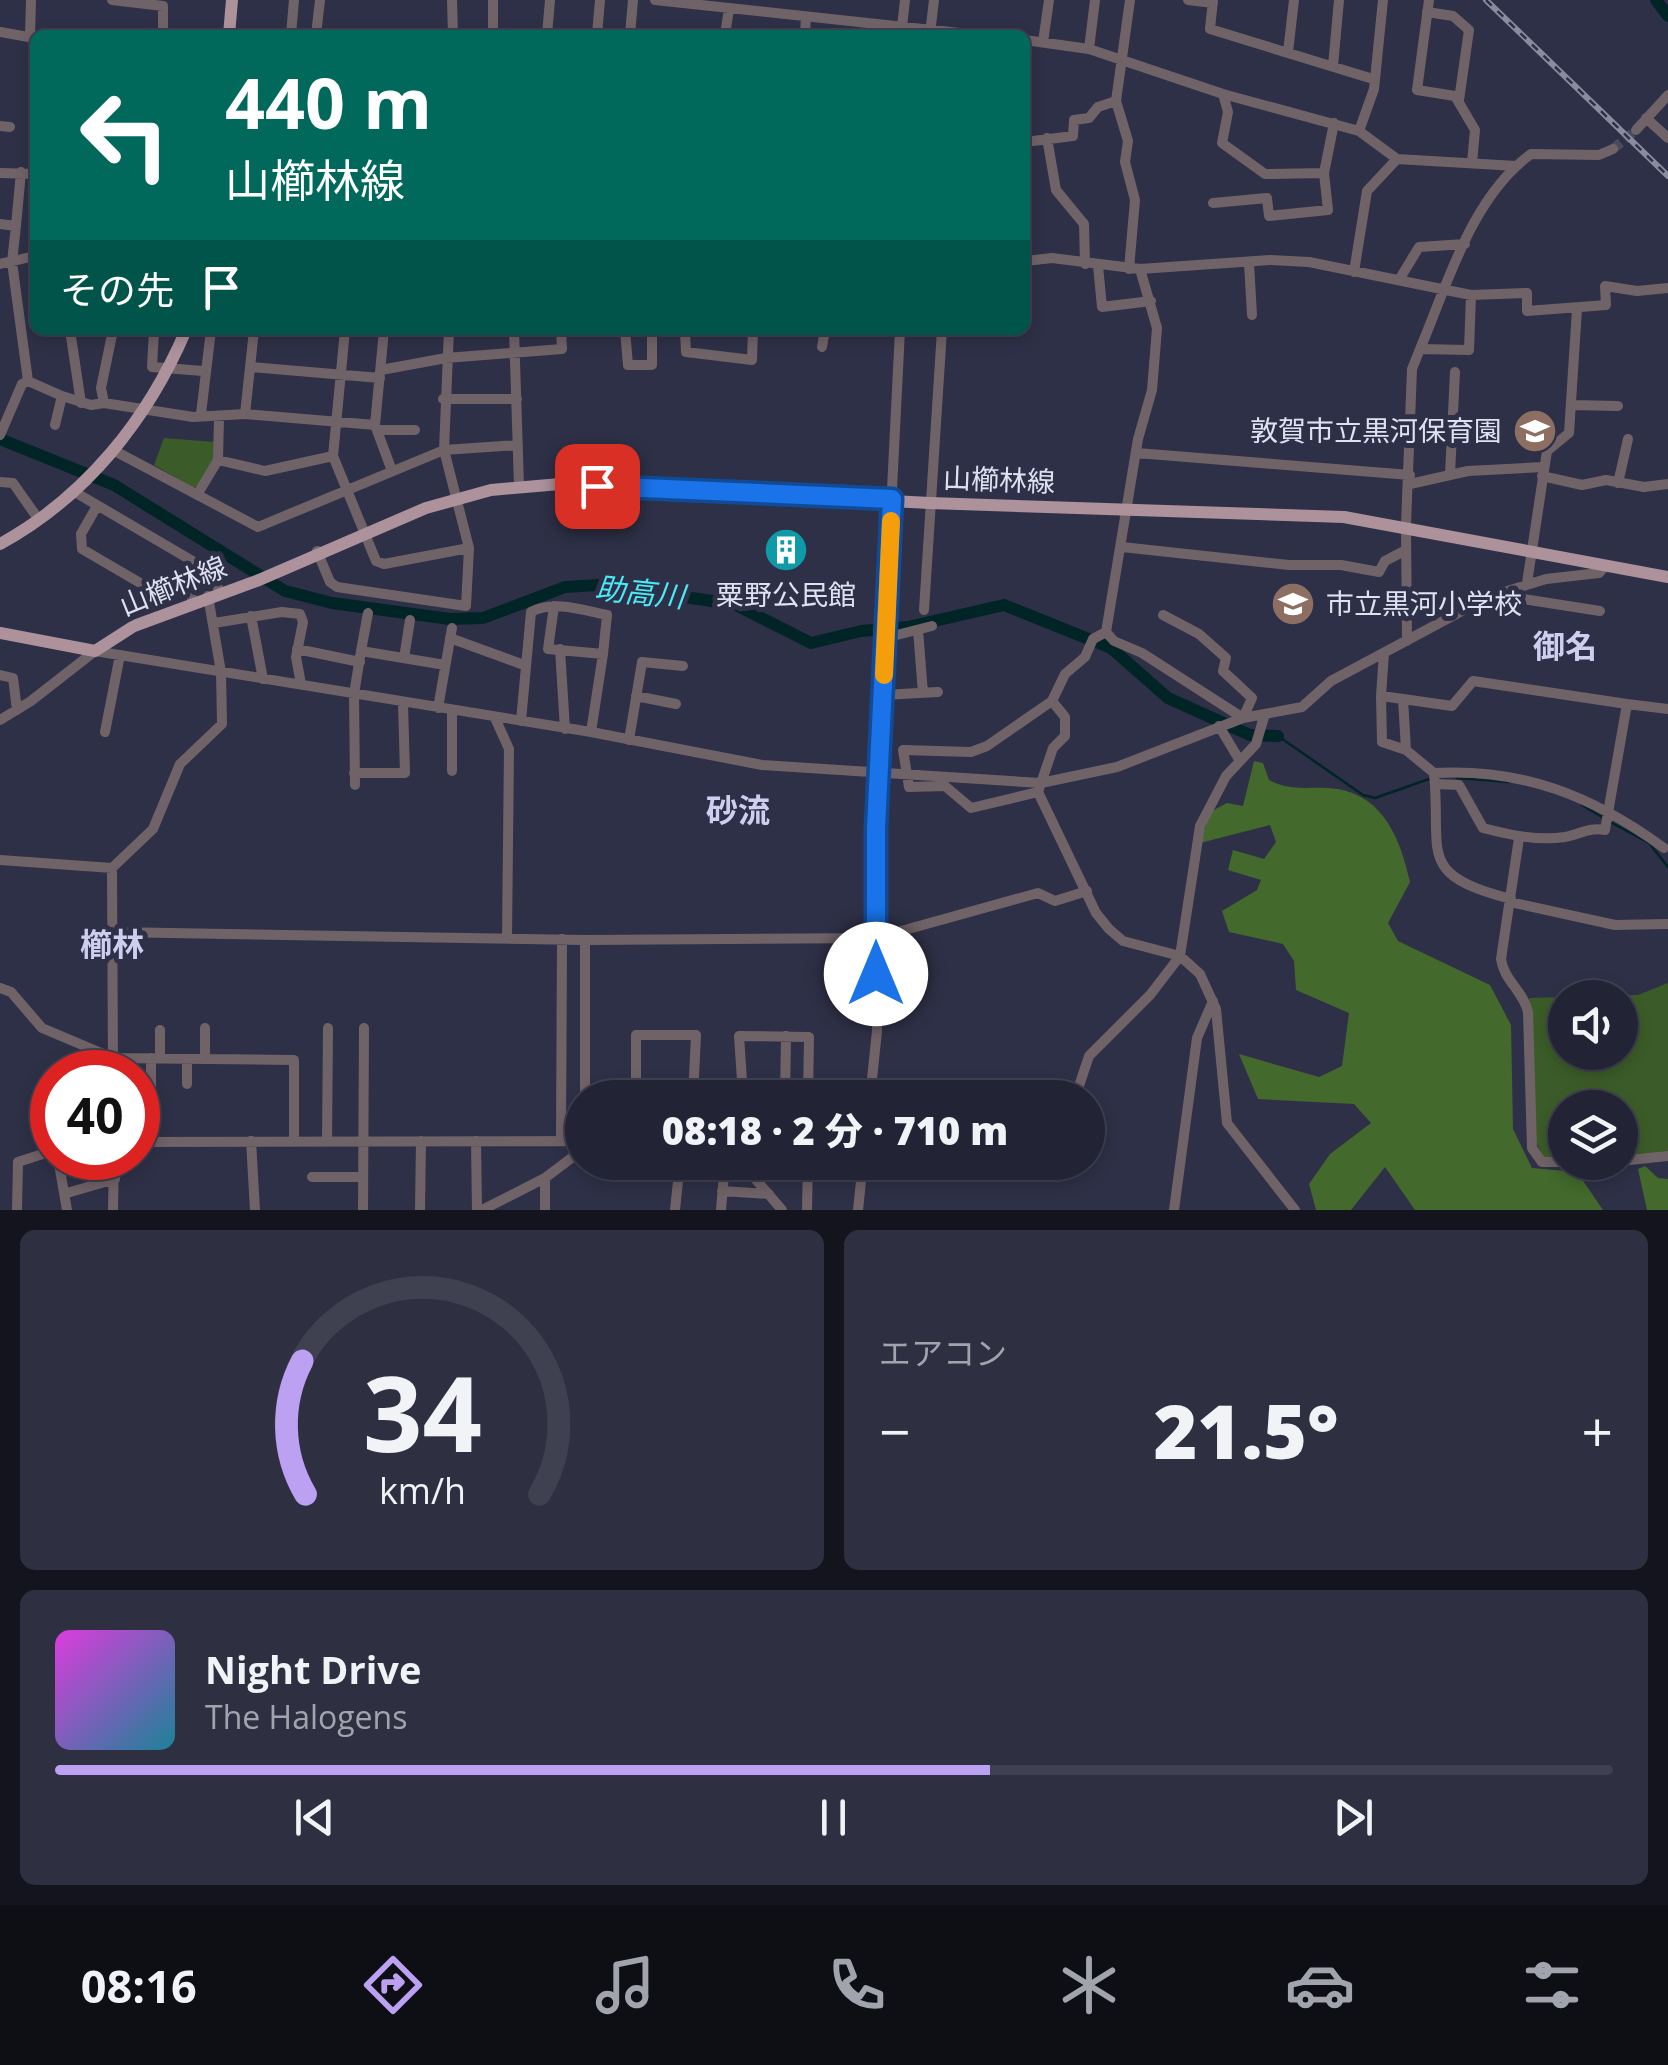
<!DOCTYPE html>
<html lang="ja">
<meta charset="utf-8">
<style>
body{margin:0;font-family:"Open Sans","Noto Sans JP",sans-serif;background:#2e3041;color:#f1f3f6;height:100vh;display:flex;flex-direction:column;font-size:38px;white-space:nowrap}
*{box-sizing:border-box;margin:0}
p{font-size:32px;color:#a2a4ad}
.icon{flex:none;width:55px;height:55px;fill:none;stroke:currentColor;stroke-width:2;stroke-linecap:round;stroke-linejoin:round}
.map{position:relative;height:1210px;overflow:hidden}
.drawer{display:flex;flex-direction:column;gap:20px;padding:20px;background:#13141d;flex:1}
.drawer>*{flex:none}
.hud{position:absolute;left:30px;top:30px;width:1000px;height:305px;border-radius:15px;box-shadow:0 5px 15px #0003,0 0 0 2px #3f4150;background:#00695c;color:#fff;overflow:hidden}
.controls{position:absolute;left:1548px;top:980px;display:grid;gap:20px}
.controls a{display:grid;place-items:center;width:90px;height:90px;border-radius:50%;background:#222435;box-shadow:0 5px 15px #0003,0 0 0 2px #3f4150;font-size:50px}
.speed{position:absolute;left:30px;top:1050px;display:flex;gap:20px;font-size:50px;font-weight:700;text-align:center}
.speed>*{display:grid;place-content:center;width:130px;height:130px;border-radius:50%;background:#222435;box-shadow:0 5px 15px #0003,0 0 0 2px #3f4150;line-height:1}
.speed .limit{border:15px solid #d22;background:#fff;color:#111}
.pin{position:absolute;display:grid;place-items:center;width:85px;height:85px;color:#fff;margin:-42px;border-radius:20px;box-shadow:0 5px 15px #0006}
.me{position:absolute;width:110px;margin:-55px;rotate:0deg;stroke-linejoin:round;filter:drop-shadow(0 0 8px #0008)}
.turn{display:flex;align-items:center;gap:35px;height:210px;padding:0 30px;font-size:45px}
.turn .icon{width:130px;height:130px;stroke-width:2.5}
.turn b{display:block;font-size:70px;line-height:85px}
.then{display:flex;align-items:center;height:95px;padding:0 30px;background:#0003;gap:20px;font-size:38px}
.big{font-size:75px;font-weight:800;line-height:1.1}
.drawer .widget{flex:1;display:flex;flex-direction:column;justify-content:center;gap:15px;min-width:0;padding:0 35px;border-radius:15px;background:#2e3041}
.drawer .dial{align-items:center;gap:0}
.dial svg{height:260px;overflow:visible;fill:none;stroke:#3f4150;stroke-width:7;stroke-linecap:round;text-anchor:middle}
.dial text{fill:#f1f3f6;stroke:none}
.song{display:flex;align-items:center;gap:30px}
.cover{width:120px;height:120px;border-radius:15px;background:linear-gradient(135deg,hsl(300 70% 55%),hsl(190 70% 35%))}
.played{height:10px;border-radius:5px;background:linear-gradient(90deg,#bca0f2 60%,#3f4150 60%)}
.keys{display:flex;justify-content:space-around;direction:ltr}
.heat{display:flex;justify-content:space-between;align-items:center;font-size:55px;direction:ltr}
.drawer .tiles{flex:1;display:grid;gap:20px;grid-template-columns:1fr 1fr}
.widget:last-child{grid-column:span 2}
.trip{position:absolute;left:565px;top:1080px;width:540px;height:100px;border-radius:50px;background:#222435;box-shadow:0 5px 15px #0003,0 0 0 2px #3f4150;font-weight:800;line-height:100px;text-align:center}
.menu{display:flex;height:160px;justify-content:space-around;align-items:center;background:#0e0e15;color:#a2a4ad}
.menu .icon{width:70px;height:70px}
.menu .active{color:#bca0f2}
.menu b{font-size:45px;color:#f1f3f6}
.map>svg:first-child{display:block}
</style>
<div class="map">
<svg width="1668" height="1210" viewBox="0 0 1668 1210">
<rect width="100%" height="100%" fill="#2e3047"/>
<path fill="#3b5c28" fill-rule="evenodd" d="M164 438 215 442C214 460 211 478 194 488L154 465Z
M1668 983V1151L1620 1158V1108H1565V1159L1544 1157 1535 1141 1529 998 1638 995ZM1565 998H1620V1052H1565Z"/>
<path fill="#43692c" d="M1254 761 1263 763 1269 780C1293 793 1313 785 1338 789 1385 797 1401 842 1410 882L1388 923 1398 941 1490 985 1511 1025 1513 1129 1532 1168 1577 1172 1603 1210H1415L1385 1167 1351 1210H1316L1309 1184 1330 1154 1371 1123 1354 1104 1258 1099 1239 1054 1319 1077 1342 1066 1349 1013 1296 990 1294 961 1283 944 1229 932 1222 911 1257 890 1261 880 1228 870 1233 850 1264 859 1276 842 1270 825 1200 843 1210 812 1227 803 1243 806Z
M1645 1166 1658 1178 1668 1179V1210H1647L1638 1169Z"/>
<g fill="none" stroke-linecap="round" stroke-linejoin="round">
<path stroke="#012427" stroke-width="2.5" d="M1278 736 1363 795 1375 798 1429 779
M1457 778 1509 782
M1582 805 1605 819
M1612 823 1649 843 1668 867"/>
<path stroke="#012427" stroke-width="12" d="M1656 0 1668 16
M0 439 114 485 285 591 332 603 450 619 483 618 565 587 598 585 734 604 811 643 861 631 908 627 1004 605 1111 648 1168 698 1250 735 1278 736"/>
<path stroke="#494b60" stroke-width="10" stroke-dasharray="10 5" stroke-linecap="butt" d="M1613 149 1636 130"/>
<path stroke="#706368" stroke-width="10" d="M112 0 163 6V35
M452 0 453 35
M655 0 978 35
M1188 0 1213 3
M1213 0 1210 29 1373 79
M1429 0 1417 90 1455 96 1475 130 1472 163
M1427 12 1453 16 1469 30 1459 100
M902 27 905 0
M0 32 34 38
M930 34 934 0
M291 35 294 0
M316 35 320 0
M396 35H411
M493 35V0
M547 35 550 0
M597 35 600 0
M630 35 633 0
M725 35 729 9
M805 35 806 17
M30 37 31 0
M1025 40 1089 49 1223 94 1359 131 1397 159 1516 166
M1043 42 1049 0
M1089 49 1095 0
M1288 52 1294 0
M1333 66 1339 0
M1646 118 1668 138
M0 126 10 127
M1636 130 1668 95
M1359 131 1374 89 1383 0
M1047 138 1056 190 1084 224 1085 264
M1025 142 1073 136 1074 120 1089 118 1098 107 1116 101
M0 173 35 174
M1324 173 1334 123
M1213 203 1267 198 1269 216 1328 210 1324 173 1265 174 1222 143 1228 112 1223 94
M0 224 16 226 21 172
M16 226 12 262 28 381 62 396
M1025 261 1052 258 1140 269 1270 260 1309 262 1471 295 1527 293V311L1606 305 1605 286 1637 291 1668 288
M1249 263 1252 315
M0 264 35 256
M1098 266 1102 307 1151 301
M1129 269 1135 200 1125 162 1128 141 1116 101 1130 0
M1354 272 1367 191 1397 159
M1399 280 1419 247 1465 244
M70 330 81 403
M154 330 152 367 203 371
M345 330 333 456 376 561 384 564 469 548
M384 330 375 425 392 471
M514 330 519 486
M625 330 628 365H652V330
M685 330 686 352 752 360 753 330
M822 347 825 330
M1420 349 1469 350 1471 295
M250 367 380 378
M381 370 446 358 562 349 561 330
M443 399H517
M104 403 101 388 113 330
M1572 405 1618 406
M201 414 211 330
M245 414 254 330
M55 425 62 396 91 405 104 403 193 417 245 414 375 425
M377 430H415
M0 435 22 384 28 381
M113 450 258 527 444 450 518 445
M1137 453 1410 475
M218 460 265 471 333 456
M1450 474 1455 372
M1542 476 1582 485 1606 480 1644 487 1668 484
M0 482 13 483 39 520
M1618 483 1628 439
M1410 484 1468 471 1543 467
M73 491 213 573 219 591
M197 495 218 460 219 418
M97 506 81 534 82 549 147 587 188 591 193 600
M1122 547 1289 565H1341L1379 572 1385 561 1406 550
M317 551 330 582 337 587 466 606 469 548 444 450 449 330
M1527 583 1547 451 1569 433 1577 309
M1501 592 1510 597 1600 611
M924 610 942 330
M368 613 361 651 445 665
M251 616 263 679
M214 623 282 612 300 614 303 622 296 657 301 684
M918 630 923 693
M1106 632 1114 641 1142 653 1243 718 1252 698 1223 671 1226 658 1199 634 1163 615
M450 638 524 665
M885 638 932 626
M1407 641 1406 525 1412 369 1420 349C1448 283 1471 198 1531 154L1599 155 1613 149
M297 649 360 662
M560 649 565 729
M1384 653 1381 696 1403 699 1406 750 1434 773C1442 854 1415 874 1511 899
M404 658 410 620
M0 675 13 678 17 710
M883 695 938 692
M636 696 676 704
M1381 696 1382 742 1406 750
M1403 699 1452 706 1473 681 1627 704
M1052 701 1065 717V736L1053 748 1038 792 1096 913 1109 929 1123 941 1180 956 1200 974 1216 1009 1227 1123 1295 1210
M438 708 452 628
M452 711V771
M495 718 509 749 507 938
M0 720 31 701 95 651 591 732 762 765 1041 783 1117 767 1243 718 1302 707 1331 681 1488 597 1546 579 1599 573 1604 567
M521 721 531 612C554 600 582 610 607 615L603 654 548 649 554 606
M1219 726 1240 761
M105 732 120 655
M591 732 603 654
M629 740 642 662 683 666
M354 773H405L403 704
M1434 773C1523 768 1593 796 1664 848
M1435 784 1459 785 1483 828C1510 835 1537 841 1565 837 1581 834 1589 827 1605 830L1627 704 1668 709
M355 785 354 694 361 651
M1038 792 971 808 945 786 909 787 903 750 971 752 987 746 1052 701 1065 674 1085 657 1093 639 1106 632 1138 439 1152 390 1157 328 1140 269
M1519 838 1501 959C1504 981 1523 990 1528 1012L1532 1148 1542 1162H1580
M0 860 112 868 153 829 180 764 222 724 221 672 208 596
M112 868 113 1072
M1510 902 1615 925 1668 924
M113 932 585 940 876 938 1038 893 1055 901 1087 891
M0 988 11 992 42 1028 113 1058 294 1060V1141
M205 1028V1059
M160 1030V1058
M187 1059V1084
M151 1086V1058
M585 1098V940
M636 1098V1035H696L693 1098
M723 1098 743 1095 739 1036 809 1037 808 1098
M785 1098 786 1036
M870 1098 877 1031 875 828 900 330
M1075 1098 1089 1056 1150 995 1180 956 1200 826 1226 776 1256 744 1264 717
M251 1141 255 1210
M327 1141 328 1028
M476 1141 477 1210
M561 1141 562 939
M138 1142 582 1141
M58 1158 67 1210
M1620 1161 1668 1156
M741 1162 782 1210
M312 1177H363
M545 1178V1210
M722 1191 769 1194
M67 1193 115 1179
M17 1210 18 1162 52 1151
M113 1210 114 1158
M363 1210 364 1028
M420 1210 421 1141
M482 1210 545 1178 582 1150
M675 1210 680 1162
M721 1210 725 1162
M807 1210 808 1162
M858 1210 863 1162
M1174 1210 1197 1038 1213 1001"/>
<path stroke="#ad929c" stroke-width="12" d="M229 35 232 0
M0 544C86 497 148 419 186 330
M0 633 95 651 134 626 259 580 426 508 491 490 560 484 930 503 1344 517 1668 577"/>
<g stroke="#898b9e" stroke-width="6">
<path id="rail" d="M1486 0 1668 176"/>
</g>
<use href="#rail" stroke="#2e3047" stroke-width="2.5" stroke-dasharray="8" stroke-linecap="butt"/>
</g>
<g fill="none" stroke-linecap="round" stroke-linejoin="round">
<g stroke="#114b97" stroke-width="25">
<path id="route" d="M597 486 892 499 876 828V974"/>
</g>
<use href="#route" stroke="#1a73e8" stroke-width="18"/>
<path stroke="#f59e0b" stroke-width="18" d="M884 675 891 521"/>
</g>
<defs>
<g id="school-disc" transform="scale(2.25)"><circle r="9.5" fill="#8d6e63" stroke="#2e3047"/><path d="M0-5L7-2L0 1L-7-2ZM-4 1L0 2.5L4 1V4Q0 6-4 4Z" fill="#fff"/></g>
<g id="building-disc" transform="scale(2.25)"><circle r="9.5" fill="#0f9aa8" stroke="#2e3047"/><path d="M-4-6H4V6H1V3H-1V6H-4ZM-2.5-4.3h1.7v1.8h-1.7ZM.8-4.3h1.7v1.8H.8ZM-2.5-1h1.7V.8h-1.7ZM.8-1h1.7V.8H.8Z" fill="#fff"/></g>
</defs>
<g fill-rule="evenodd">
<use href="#school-disc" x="1535" y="431"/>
<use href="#building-disc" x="786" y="550"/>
<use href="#school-disc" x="1293" y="604"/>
</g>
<g text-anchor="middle" stroke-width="10" stroke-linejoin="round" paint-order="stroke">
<g font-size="28" fill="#dfe1f0" stroke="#2e3047" text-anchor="end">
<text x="1502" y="441">敦賀市立黒河保育園</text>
<text x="786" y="605" text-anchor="middle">粟野公民館</text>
<text x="1326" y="614" text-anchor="start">市立黒河小学校</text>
</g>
<g font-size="28" fill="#dfe1f0" stroke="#2e3047">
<text transform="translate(999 480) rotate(2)" y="10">山櫛林線</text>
<text transform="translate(173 586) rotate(-22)" y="10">山櫛林線</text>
</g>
<g font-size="30" font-style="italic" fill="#4be9f5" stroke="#2e3047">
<text transform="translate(640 593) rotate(6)" y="10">助高川</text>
</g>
<g font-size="32" font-weight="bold" fill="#cccfed" stroke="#2e3047">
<text x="1565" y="658">御名</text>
<text x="738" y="822">砂流</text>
<text x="112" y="956">櫛林</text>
</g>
</g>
</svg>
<div class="controls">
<a><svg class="icon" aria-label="sound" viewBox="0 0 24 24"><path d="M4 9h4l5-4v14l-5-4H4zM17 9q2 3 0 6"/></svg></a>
<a><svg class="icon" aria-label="layers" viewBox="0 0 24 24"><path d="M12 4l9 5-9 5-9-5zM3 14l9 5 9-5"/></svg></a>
</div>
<div class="speed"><div class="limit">40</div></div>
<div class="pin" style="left:597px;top:486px;background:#d93025"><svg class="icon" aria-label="arrive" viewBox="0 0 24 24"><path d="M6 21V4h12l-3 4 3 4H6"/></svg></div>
<svg class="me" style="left:876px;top:974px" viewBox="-20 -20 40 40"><circle r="19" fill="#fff"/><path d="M0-13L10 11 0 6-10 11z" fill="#1a73e8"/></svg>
<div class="trip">08:18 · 2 分 · 710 m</div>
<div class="hud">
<div class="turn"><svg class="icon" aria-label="left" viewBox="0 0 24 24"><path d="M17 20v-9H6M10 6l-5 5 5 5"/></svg><div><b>440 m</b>山櫛林線</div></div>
<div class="then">その先<svg class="icon" aria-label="arrive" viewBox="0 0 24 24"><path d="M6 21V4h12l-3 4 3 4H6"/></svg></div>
</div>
</div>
<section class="drawer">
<div class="tiles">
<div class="widget dial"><svg viewBox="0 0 100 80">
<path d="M14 69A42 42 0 1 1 86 69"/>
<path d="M14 69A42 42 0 0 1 13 28" stroke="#bca0f2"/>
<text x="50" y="56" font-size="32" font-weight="700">34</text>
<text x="50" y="72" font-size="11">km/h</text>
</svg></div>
<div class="widget"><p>エアコン</p>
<div class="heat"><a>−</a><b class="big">21.5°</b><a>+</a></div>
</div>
<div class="widget">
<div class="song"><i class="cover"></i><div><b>Night Drive</b><p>The Halogens</p></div></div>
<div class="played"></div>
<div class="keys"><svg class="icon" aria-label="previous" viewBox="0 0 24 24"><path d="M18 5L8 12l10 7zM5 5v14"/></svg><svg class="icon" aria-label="pause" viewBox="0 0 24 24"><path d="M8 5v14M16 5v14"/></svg><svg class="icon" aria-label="next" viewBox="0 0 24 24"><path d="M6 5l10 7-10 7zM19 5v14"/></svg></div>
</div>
</div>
</section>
<nav class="menu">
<b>08:16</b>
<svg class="icon active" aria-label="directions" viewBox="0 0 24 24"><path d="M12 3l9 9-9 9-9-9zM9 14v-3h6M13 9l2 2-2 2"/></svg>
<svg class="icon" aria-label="music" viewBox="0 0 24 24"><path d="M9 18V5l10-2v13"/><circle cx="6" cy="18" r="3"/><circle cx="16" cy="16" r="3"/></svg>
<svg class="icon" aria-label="phone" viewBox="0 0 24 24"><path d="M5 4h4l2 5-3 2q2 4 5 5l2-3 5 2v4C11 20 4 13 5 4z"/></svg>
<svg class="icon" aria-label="climate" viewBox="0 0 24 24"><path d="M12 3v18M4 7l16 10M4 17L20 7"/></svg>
<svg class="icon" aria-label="car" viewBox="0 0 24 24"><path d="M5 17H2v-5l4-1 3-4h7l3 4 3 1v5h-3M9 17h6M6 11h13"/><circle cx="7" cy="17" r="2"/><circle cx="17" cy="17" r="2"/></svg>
<svg class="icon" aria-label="filters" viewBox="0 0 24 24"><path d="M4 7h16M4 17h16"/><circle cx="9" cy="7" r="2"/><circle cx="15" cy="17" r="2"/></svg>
</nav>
